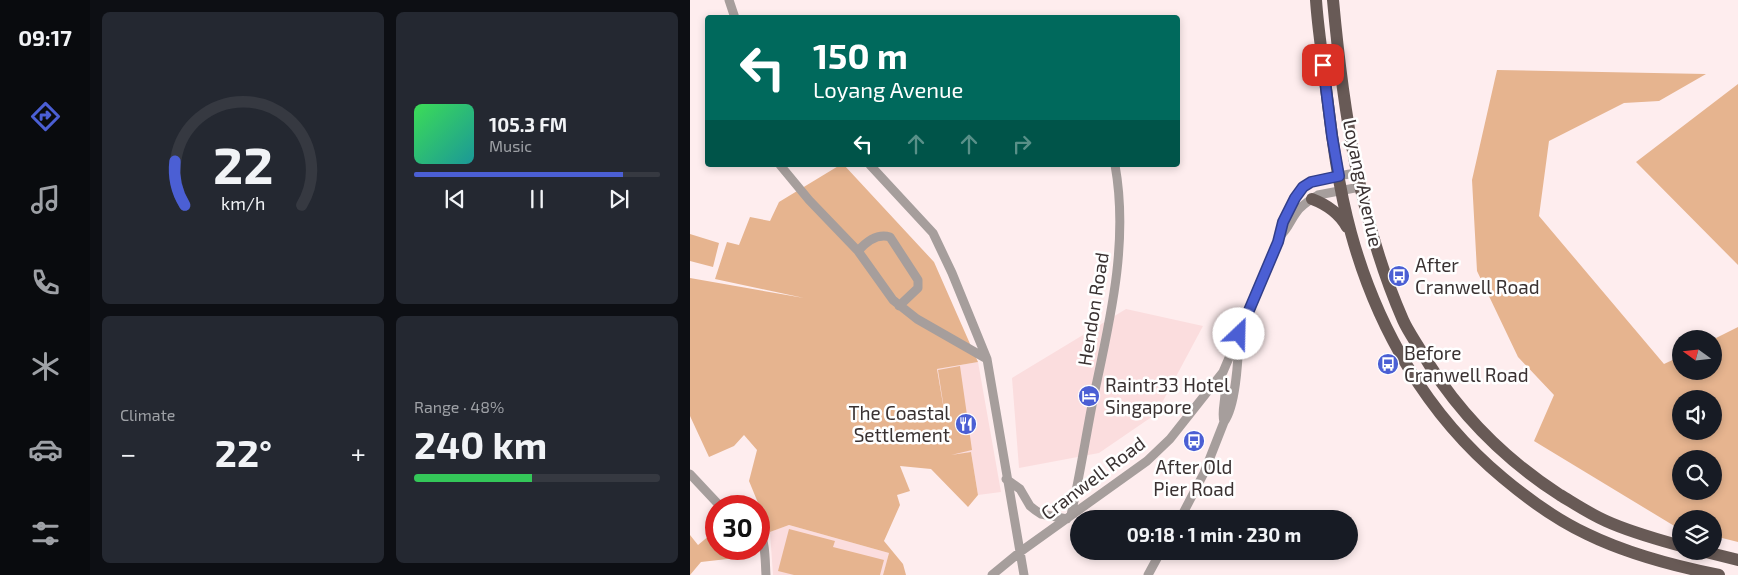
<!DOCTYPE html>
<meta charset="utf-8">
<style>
body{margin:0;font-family:"Exo 2",sans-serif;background:#242831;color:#f1f3f6;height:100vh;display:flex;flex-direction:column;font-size:19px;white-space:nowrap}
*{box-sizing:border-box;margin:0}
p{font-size:16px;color:#9ea1a6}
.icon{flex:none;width:28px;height:28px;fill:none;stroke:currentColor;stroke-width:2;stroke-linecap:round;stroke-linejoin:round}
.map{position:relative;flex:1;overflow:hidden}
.drawer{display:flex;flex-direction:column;gap:12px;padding:12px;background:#0d0f14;width:600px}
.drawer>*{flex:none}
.guide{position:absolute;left:15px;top:15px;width:475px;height:152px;border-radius:5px;box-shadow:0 2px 8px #0003;background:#00695c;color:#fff;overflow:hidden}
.needle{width:32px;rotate:285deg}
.fabs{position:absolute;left:982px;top:330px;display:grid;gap:10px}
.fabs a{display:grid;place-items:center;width:50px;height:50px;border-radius:50%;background:#171b24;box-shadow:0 2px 8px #0003;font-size:25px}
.speed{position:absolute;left:15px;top:495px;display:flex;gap:10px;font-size:25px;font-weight:700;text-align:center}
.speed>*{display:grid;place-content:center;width:65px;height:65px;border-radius:50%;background:#171b24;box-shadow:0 2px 8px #0003;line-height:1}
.speed .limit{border:8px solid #d22;background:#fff;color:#111}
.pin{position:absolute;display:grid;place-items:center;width:42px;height:42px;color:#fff;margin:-21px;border-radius:10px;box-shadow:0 2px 8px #0006}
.me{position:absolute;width:55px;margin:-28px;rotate:24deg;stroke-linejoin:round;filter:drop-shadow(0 0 4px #0008)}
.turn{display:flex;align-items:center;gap:18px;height:105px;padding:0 25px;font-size:22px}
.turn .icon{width:65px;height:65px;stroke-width:2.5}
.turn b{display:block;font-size:35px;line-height:42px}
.lanes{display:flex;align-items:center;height:48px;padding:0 25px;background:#0003;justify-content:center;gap:25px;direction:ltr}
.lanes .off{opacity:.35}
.big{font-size:38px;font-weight:700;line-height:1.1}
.drawer .widget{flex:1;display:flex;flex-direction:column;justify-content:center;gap:8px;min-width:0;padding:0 18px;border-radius:8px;background:#242831}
.drawer .dial{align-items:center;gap:0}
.dial svg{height:130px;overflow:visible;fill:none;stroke:#363941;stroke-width:7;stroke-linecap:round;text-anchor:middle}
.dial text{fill:#f1f3f6;stroke:none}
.song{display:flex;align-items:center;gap:15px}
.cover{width:60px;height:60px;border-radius:8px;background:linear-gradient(135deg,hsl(130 70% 55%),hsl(180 70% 35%))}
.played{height:5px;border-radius:2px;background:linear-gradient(90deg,#4b5fd4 85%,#363941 85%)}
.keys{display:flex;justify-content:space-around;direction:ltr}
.heat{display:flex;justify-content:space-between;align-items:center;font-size:28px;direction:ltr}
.charge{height:8px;border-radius:4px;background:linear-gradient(90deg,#34c759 48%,#363941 0)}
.drawer .tiles{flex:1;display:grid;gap:12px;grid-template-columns:repeat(2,1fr)}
.trip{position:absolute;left:380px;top:510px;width:288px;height:50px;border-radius:25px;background:#171b24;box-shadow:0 2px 8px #0003;font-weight:700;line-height:50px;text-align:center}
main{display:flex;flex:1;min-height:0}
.tab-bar{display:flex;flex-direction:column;width:90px;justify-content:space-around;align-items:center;background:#090b0e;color:#9ea1a6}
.tab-bar .icon{width:35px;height:35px}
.tab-bar .selected{color:#4b5fd4}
.tab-bar b{font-size:22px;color:#f1f3f6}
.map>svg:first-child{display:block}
</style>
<main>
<nav class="tab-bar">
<b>09:17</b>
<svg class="icon selected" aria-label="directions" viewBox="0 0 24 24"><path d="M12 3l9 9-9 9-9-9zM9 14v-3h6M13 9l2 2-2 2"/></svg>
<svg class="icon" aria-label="music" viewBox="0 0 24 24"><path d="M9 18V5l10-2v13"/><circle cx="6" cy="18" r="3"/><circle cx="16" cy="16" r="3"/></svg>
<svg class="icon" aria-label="phone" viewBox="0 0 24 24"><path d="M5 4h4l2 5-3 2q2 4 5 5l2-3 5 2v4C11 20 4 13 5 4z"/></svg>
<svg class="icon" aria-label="climate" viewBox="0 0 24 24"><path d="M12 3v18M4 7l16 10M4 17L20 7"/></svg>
<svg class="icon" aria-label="car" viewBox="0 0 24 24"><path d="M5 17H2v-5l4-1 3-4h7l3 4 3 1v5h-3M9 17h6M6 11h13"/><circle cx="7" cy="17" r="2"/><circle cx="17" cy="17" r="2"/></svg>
<svg class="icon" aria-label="filters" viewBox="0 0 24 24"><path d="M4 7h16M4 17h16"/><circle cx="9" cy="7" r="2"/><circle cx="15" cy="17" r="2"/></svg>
</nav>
<section class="drawer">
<div class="tiles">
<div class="widget dial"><svg viewBox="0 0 100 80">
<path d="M14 69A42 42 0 1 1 86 69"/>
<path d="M14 69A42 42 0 0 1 8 42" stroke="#4b5fd4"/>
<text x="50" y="56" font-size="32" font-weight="700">22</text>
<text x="50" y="72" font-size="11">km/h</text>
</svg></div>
<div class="widget">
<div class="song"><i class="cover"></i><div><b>105.3 FM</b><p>Music</p></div></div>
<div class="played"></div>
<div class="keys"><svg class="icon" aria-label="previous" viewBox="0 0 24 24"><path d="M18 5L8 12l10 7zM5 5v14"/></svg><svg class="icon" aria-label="pause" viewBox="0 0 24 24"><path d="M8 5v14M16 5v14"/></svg><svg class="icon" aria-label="next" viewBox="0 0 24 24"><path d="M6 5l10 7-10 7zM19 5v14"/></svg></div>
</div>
<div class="widget"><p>Climate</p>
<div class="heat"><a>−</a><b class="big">22°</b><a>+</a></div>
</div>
<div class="widget"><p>Range · 48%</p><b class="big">240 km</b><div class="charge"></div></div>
</div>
</section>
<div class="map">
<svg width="1048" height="575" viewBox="0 0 1048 575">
<rect width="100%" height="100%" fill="#feedee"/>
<path fill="#fbddde" d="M436 309 513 326 466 414 409 453 329 468 322 378Z
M288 362 311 492 288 495 281 452 261 456 247 369Z
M99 525 199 553 193 575H83L80 532Z"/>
<path fill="#e6b48f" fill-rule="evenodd" d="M807 70 1016 74 969 101 934 103 859 141 849 216 974 364 991 356V371H1024V339L1048 327V542L1024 536V519H991V528L986 527 844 441 864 395 828 357 787 271 782 180ZM991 399H1024V431H991ZM991 459H1024V491H991Z
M1048 84V265L946 162Z
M150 165H154L244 262 288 362 247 369 257 428 248 370 270 366 282 450 261 455 281 452 288 495 278 507 241 469 210 466 220 491 207 495 210 505 194 541 213 564 216 575H193L199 553 99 525 80 532 59 481 67 450 54 435 44 446 19 457 0 416V278L114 298 25 279 37 242 49 245 60 217 80 221 89 202Z
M0 234 29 243 23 267 0 261Z
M99 529 145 541 143 547 194 560 190 575H104L88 571Z
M26 530V549H47L46 558 11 562 0 575V535L8 545Z"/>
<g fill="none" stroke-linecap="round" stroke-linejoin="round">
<path stroke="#a69e9c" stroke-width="9" d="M39 0 45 18
M90 165 119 200 168 251 203 300 227 319 297 359
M180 165 243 233 262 273 297 359 334 575
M590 236C598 229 600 221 606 213 611 205 620 200 628 195L670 187
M168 251C176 242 187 233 200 237L228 280V288L209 306
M523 383 535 389C536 400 531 411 534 422
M0 474 30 506
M316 479 330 489 340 506 345 510 351 514 377 519
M381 515C390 475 396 435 404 395 420 320 439 242 425 165
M490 519 514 473 534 422C546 406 548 360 549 340
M69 531C76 542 75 562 76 575
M302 575 330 552 457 461 480 439 533 372 588 242C590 236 590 230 593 223 610 177 623 180 667 173
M458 575 471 551"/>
<path stroke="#685a56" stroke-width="12" d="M626 0C628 30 633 59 636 88 642 137 648 186 661 233 687 328 737 415 813 478 838 499 867 520 897 534 938 554 984 566 1029 575
M643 0C653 109 669 219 713 320 717 329 723 338 728 346 763 407 811 457 870 495 885 504 900 514 916 521 940 532 966 539 991 546
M622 199C638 205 649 213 657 227
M1012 551 1048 560"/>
</g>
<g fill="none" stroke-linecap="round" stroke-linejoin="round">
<g stroke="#313e8a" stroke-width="12">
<path id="route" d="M549 334 588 242 593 222 605 198 613 187 621 182 649 176 642 136 633 65"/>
</g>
<use href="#route" stroke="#4b5fd4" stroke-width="9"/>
</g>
<defs>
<g id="bus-disc" transform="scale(1.125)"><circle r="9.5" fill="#4b5fd4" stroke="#fff"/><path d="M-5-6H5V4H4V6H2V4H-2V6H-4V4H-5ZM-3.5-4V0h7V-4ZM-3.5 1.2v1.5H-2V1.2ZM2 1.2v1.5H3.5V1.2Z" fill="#fff"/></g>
<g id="hotel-disc" transform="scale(1.125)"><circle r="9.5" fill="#4b5fd4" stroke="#fff"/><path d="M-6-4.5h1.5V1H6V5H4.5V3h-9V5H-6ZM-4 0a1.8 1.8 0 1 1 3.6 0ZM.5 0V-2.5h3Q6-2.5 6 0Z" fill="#fff"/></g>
<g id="restaurant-disc" transform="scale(1.125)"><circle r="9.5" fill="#4b5fd4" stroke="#fff"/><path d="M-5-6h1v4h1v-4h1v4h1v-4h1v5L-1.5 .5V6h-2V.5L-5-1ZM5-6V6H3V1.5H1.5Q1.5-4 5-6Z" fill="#fff"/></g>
</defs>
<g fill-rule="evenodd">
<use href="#bus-disc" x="709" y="276"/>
<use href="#bus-disc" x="698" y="364"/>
<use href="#hotel-disc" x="399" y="396"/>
<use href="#restaurant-disc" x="276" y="424"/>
<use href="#bus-disc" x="504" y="441"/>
</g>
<g text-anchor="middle" stroke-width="5" stroke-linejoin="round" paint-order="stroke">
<g font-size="19" fill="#3a3232" stroke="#fff">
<text transform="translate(673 183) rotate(78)" y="7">Loyang Avenue</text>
<text transform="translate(403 309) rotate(-81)" y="7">Hendon Road</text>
<text transform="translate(403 478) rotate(-37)" y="7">Cranwell Road</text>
</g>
<g font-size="19" fill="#3a3232" stroke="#fff" text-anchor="start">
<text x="725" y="272">After<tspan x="725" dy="22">Cranwell Road</tspan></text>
<text x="714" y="360">Before<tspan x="714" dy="22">Cranwell Road</tspan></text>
<text x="415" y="392">Raintr33 Hotel<tspan x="415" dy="22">Singapore</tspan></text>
<text x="260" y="420" text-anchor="end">The Coastal<tspan x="260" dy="22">Settlement</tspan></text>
<text x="504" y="474" text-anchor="middle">After Old<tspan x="504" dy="22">Pier Road</tspan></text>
</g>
</g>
</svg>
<div class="fabs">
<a><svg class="needle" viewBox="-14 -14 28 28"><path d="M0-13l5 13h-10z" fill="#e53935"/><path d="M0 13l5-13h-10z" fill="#9ea1a6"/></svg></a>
<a><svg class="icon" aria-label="sound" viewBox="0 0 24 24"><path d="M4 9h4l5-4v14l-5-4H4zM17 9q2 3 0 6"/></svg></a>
<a><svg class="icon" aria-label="search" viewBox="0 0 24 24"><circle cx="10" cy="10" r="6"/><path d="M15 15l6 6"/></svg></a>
<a><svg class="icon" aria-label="layers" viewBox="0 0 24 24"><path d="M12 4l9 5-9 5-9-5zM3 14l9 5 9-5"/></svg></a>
</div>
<div class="speed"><div class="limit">30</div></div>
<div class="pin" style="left:633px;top:65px;background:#d93025"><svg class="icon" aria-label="arrive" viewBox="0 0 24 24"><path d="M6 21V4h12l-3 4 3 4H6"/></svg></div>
<svg class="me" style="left:549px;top:334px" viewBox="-20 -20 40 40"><circle r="19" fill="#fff"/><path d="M0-13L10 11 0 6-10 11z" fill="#4b5fd4"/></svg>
<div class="trip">09:18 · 1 min · 230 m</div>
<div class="guide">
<div class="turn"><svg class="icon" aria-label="left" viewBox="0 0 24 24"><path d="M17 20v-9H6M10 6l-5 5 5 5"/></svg><div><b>150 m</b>Loyang Avenue</div></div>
<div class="lanes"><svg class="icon" aria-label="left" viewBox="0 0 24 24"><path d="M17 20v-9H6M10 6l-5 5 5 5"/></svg><svg class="icon off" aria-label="ahead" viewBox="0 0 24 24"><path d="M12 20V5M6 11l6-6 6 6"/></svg><svg class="icon off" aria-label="ahead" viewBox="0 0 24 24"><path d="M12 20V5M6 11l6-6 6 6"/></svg><svg class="icon off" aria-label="right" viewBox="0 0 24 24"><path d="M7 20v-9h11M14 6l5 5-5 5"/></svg></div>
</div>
</div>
</main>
